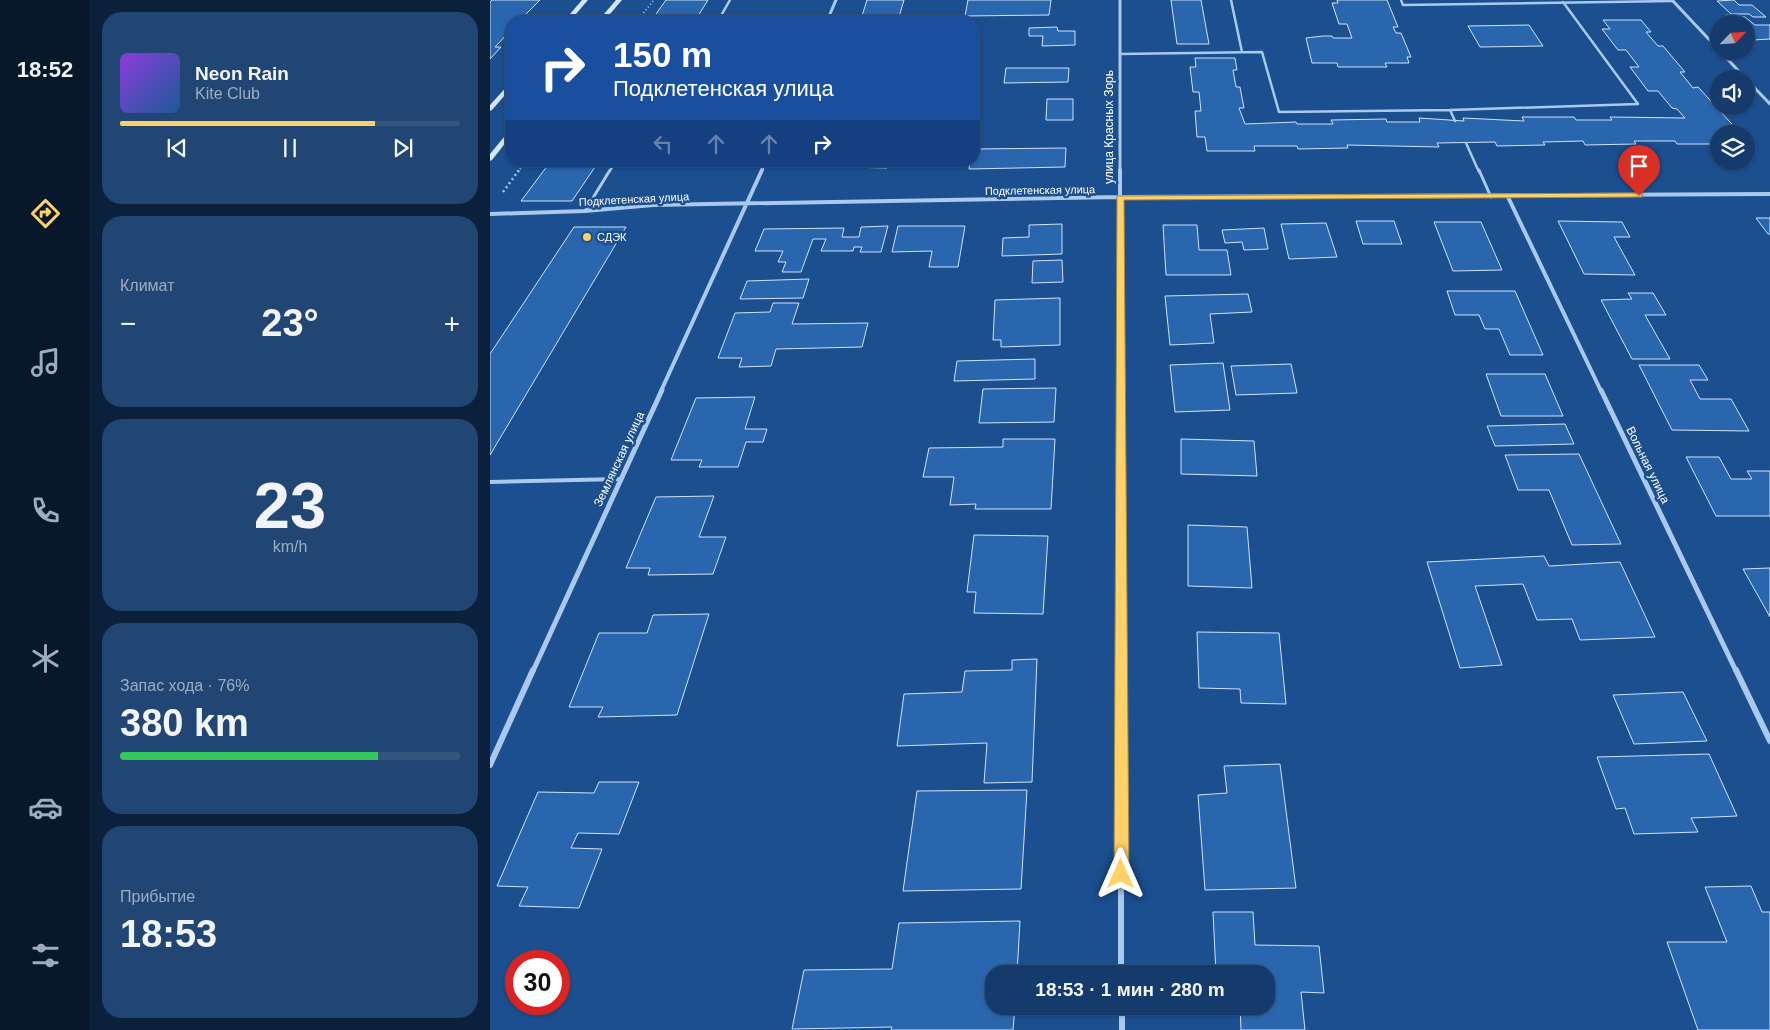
<!DOCTYPE html>
<html lang="ru">
<meta charset="utf-8">
<style>
body{margin:0;font-family:Arial,sans-serif;background:#214673;color:#f1f3f6;height:100vh;display:flex;flex-direction:column;font-size:19px;white-space:nowrap}
*{box-sizing:border-box;margin:0}
p{font-size:16px;color:#9dadc1}
.icon{flex:none;width:28px;height:28px;fill:none;stroke:currentColor;stroke-width:2;stroke-linecap:round;stroke-linejoin:round}
.map{position:relative;flex:1;overflow:hidden}
.side{display:flex;flex-direction:column;gap:12px;padding:12px;background:#0b203b;width:400px}
.side>*{flex:none}
.guide{position:absolute;left:15px;top:15px;width:475px;height:152px;border-radius:20px;box-shadow:0 1px 4px #0004,0 0 0 1px #33557e;background:#1a4fa0;color:#fff;overflow:hidden}
.needle{width:32px;rotate:65deg}
.fabs{position:absolute;left:1220px;top:15px;display:grid;gap:10px}
.fabs a{display:grid;place-items:center;width:45px;height:45px;border-radius:50%;background:#143b6b;box-shadow:0 1px 4px #0004,0 0 0 1px #33557e;font-size:25px}
.speed{position:absolute;left:15px;top:950px;display:flex;gap:10px;font-size:25px;font-weight:700;text-align:center}
.speed>*{display:grid;place-content:center;width:65px;height:65px;border-radius:50%;background:#143b6b;box-shadow:0 1px 4px #0004,0 0 0 1px #33557e;line-height:1}
.speed .limit{border:8px solid #d22;background:#fff;color:#111}
.pin{position:absolute;display:grid;place-items:center;width:42px;height:42px;color:#fff;margin:-51px -21px;border-radius:50% 50% 50% 0;rotate:-45deg;box-shadow:0 0 5px #0007}
.pin .icon{rotate:45deg}
.me{position:absolute;width:55px;margin:-28px;rotate:0deg;stroke-linejoin:round;filter:drop-shadow(0 0 4px #0008)}
.turn{display:flex;align-items:center;gap:18px;height:105px;padding:0 25px;font-size:22px}
.turn .icon{width:65px;height:65px;stroke-width:2.5}
.turn b{display:block;font-size:35px;line-height:42px}
.lanes{display:flex;align-items:center;height:48px;padding:0 25px;background:#0003;justify-content:center;gap:25px;direction:ltr}
.lanes .off{opacity:.35}
.big{font-size:38px;font-weight:700;line-height:1.1}
.side .widget{flex:1;display:flex;flex-direction:column;justify-content:center;gap:8px;min-width:0;padding:0 18px;border-radius:20px;background:#214673}
.side .dial{align-items:center;gap:0}
.dial b{font-size:65px;line-height:1}
.song{display:flex;align-items:center;gap:15px}
.cover{width:60px;height:60px;border-radius:8px;background:linear-gradient(135deg,hsl(270 70% 55%),hsl(210 70% 35%))}
.played{height:5px;border-radius:2px;background:linear-gradient(90deg,#ffd166 75%,#33557e 75%)}
.keys{display:flex;justify-content:space-around;direction:ltr}
.heat{display:flex;justify-content:space-between;align-items:center;font-size:28px;direction:ltr}
.charge{height:8px;border-radius:4px;background:linear-gradient(90deg,#34c759 76%,#33557e 0)}
.trip{position:absolute;left:495px;top:965px;width:290px;height:50px;border-radius:20px;background:#143b6b;box-shadow:0 1px 4px #0004,0 0 0 1px #33557e;font-weight:700;line-height:50px;text-align:center}
main{display:flex;flex:1;min-height:0}
.tabs{display:flex;flex-direction:column;width:90px;justify-content:space-around;align-items:center;background:#08182b;color:#9dadc1}
.tabs .icon{width:35px;height:35px}
.tabs .active{color:#ffd166}
.tabs b{font-size:22px;color:#f1f3f6}
.map>svg:first-child{display:block}
</style>
<main>
<nav class="tabs">
<b>18:52</b>
<svg class="icon active" aria-label="directions" viewBox="0 0 24 24"><path d="M12 3l9 9-9 9-9-9zM9 14v-3h6M13 9l2 2-2 2"/></svg>
<svg class="icon" aria-label="music" viewBox="0 0 24 24"><path d="M9 18V5l10-2v13"/><circle cx="6" cy="18" r="3"/><circle cx="16" cy="16" r="3"/></svg>
<svg class="icon" aria-label="phone" viewBox="0 0 24 24"><path d="M5 4h4l2 5-3 2q2 4 5 5l2-3 5 2v4C11 20 4 13 5 4z"/></svg>
<svg class="icon" aria-label="climate" viewBox="0 0 24 24"><path d="M12 3v18M4 7l16 10M4 17L20 7"/></svg>
<svg class="icon" aria-label="car" viewBox="0 0 24 24"><path d="M5 17H2v-5l4-1 3-4h7l3 4 3 1v5h-3M9 17h6M6 11h13"/><circle cx="7" cy="17" r="2"/><circle cx="17" cy="17" r="2"/></svg>
<svg class="icon" aria-label="filters" viewBox="0 0 24 24"><path d="M4 7h16M4 17h16"/><circle cx="9" cy="7" r="2"/><circle cx="15" cy="17" r="2"/></svg>
</nav>
<section class="side">
<div class="widget">
<div class="song"><i class="cover"></i><div><b>Neon Rain</b><p>Kite Club</p></div></div>
<div class="played"></div>
<div class="keys"><svg class="icon" aria-label="previous" viewBox="0 0 24 24"><path d="M18 5L8 12l10 7zM5 5v14"/></svg><svg class="icon" aria-label="pause" viewBox="0 0 24 24"><path d="M8 5v14M16 5v14"/></svg><svg class="icon" aria-label="next" viewBox="0 0 24 24"><path d="M6 5l10 7-10 7zM19 5v14"/></svg></div>
</div>
<div class="widget"><p>Климат</p>
<div class="heat"><a>−</a><b class="big">23°</b><a>+</a></div>
</div>
<div class="widget dial"><b>23</b><p>km/h</p></div>
<div class="widget"><p>Запас хода · 76%</p><b class="big">380 km</b><div class="charge"></div></div>
<div class="widget"><p>Прибытие</p><b class="big">18:53</b></div>
</section>
<div class="map">
<svg width="1280" height="1030" viewBox="0 0 1280 1030">
<rect width="100%" height="100%" fill="#1b4f8f"/>
<path fill="#2a66ad" stroke="#cfe3fa" d="M2 0H50L29 21H21V30L5 47H11L0 59V2Z
M176 0H218L205 21H215H161Z
M377 0H414L408 20H388L389 16H372Z
M478 0H561L559 15 475 16Z
M681 0H711L719 44H687Z
M847 0H897L908 27H903L906 33H911L921 57H917L919 63H895L897 67H848L847 63H822L816 38 833 36H842L843 38H862L857 24H849L842 3H848Z
M1244 0 1249 5H1262L1276 17H1263L1259 14H1241L1227 1Z
M1236 15 1255 17 1265 25H1280V39L1263 40 1256 34V24H1245Z
M1113 20H1151L1161 32H1156L1168 46H1173L1195 72H1190L1203 88 1208 87 1251 134H1229V144H1187L1185 141H1144L1146 144 1095 145 1093 141 1053 142 1055 145 1007 146 1005 142 947 143 949 147 857 145 858 148 808 149 807 146H764L765 151H717L715 137H707L705 111H711L709 92H703L700 67H706L705 58H745L747 70H743L746 87H750L754 108H749L755 124 806 122 807 124H843L841 120 896 119 897 122H930L929 118 974 121 973 118 1034 121 1032 117H1084L1086 120H1122L1120 117 1195 118 1187 109 1182 108 1168 91H1158L1140 67H1149L1136 50H1128L1112 29H1120Z
M1039 25 1053 46 990 47 978 26Z
M567 27 568 31H585V45L552 46 553 36H539V28Z
M516 68H579L578 82 514 83Z
M557 99H583V120H556Z
M576 148 575 167 479 169 480 161H484V149Z
M61 161H109L82 201H31Z
M309 161H335L333 165H307Z
M357 161H399L397 168 355 167Z
M1266 218H1280V234H1278Z
M866 221H904L912 244H873Z
M1068 221 1132 222 1140 237H1124L1145 275 1094 274Z
M944 222H991L1012 270 963 271Z
M836 223 847 257 799 259 791 224Z
M572 224V254L512 256 513 238 539 237V225Z
M673 225H707L709 250H737L741 275H676Z
M398 226 391 252H370L372 247H364L363 251H331L336 239H323L311 272H292L296 262H288L293 251H265L274 229 354 228 352 237H369L371 227Z
M408 226H475L468 267H439L442 251 402 252Z
M84 227H136L0 455V354Z
M774 228 778 249 754 250 752 242 735 243 732 230Z
M572 260 573 282 542 283 543 261Z
M319 279 313 298 250 299 257 281Z
M957 291H1025L1053 355H1020L1009 329H995L989 315H965Z
M1138 293H1163L1176 315H1155L1180 359H1142L1111 300 1142 299Z
M758 294 762 312 720 314 724 343 680 345 675 296Z
M570 298V345L511 347V340H503L505 300Z
M283 303H309L302 324 378 323 372 347 286 349 281 366 249 367 252 358H228L245 313 280 312Z
M545 359V379L464 381 467 361Z
M733 363 740 410 685 412 680 365Z
M801 364 807 393 746 395 741 366Z
M1149 365H1209L1218 380H1200L1210 399H1241L1259 431 1182 430Z
M996 374H1055L1073 416H1011Z
M566 388 564 422 489 423 493 389Z
M265 397 255 429H277L273 442H256L248 467H209L212 460H181L206 398Z
M1075 424 1084 444 1005 446 997 426Z
M513 439H565L561 509H485L486 504 460 505 464 477H433L439 448 513 447Z
M691 439 764 441 767 476 691 474Z
M1089 454 1131 544 1082 545 1059 490H1028L1015 455Z
M1196 457H1229L1241 479H1262L1257 471H1280V516H1226Z
M224 496 209 537H236L223 574 158 575 160 568H136L166 497Z
M698 525 757 527 762 588 698 586Z
M484 535 558 536 553 614 484 613 486 592H477Z
M1054 556 1059 566 1130 562 1165 637 1090 640 1082 619 1047 620 1033 584 985 586 1012 665 970 668 937 562Z
M1280 568V617L1253 569Z
M219 614 187 715 108 717 113 707H79L109 633H157L163 615Z
M707 632 789 633 796 704 751 703 750 689 709 688Z
M547 659 542 782 494 783 497 743 407 746 414 694 472 692 475 671 522 670V660Z
M1193 692 1217 741 1144 744 1123 695Z
M1219 754 1247 816 1201 818 1208 832 1144 834 1135 808 1126 809 1107 757Z
M790 764 806 888 715 890 708 795 737 793 734 766Z
M109 782H149L129 834 88 833 81 848 112 849 89 908 29 906 38 887 7 886 48 792 104 793Z
M537 790 531 889 413 891 427 791Z
M1261 886 1272 912H1280V1030H1208L1177 942H1237L1215 887Z
M723 912H763L765 945 829 946 834 993 811 992 815 1030H751L750 1006H776V974H726Z
M530 921 527 974H504V1006H525L523 1030H401L402 1027 302 1029 314 970 402 969 409 923Z"/>
<g fill="none" stroke-linecap="round" stroke-linejoin="round">
<path stroke="#a9c9ee" stroke-width="2" stroke-dasharray="1 2.5" stroke-linecap="butt" d="M147 21 164 0
M28 172 36 161"/>
<path stroke="#a9c9ee" stroke-width="2.5" stroke-dasharray="2 3" stroke-linecap="butt" d="M13 192 29 170"/>
<path stroke="#a9c9ee" stroke-width="2.5" d="M741 0 752 52
M911 0 913 5 1183 1
M228 21 240 0
M630 54 772 52 789 112 960 110 965 121
M960 110 1148 104 1073 2
M976 143 989 172
M119 172 126 161"/>
<path stroke="#a9c9ee" stroke-width="3" d="M989 170 1001 197
M95 211 120 170"/>
<path stroke="#a9c9ee" stroke-width="4" d="M0 482 131 479"/>
<path stroke="#a9c9ee" stroke-width="3" d="M630 0V172
M1182 0 1229 50
M337 21 346 0
M1230 51 1256 79
M1256 79 1280 104
M271 172 276 161"/>
<path stroke="#a9c9ee" stroke-width="4" d="M630 170V391
M1018 197 1111 391
M0 214 95 211 163 205 630 197 1280 194
M171 391 272 170"/>
<path stroke="#a9c9ee" stroke-width="5" d="M630 390 631 671
M1111 390 1246 671
M43 671 172 390"/>
<path stroke="#a9c9ee" stroke-width="6" d="M631 670V974
M1246 670 1280 741
M0 765 43 670
M632 1006V1030"/>
<path fill="#d6e6fa" fill-rule="evenodd" d="M92 0H98L80 21H74Z
M126 0H132L114 21H108Z
M21 82V88L2 110 0 111V105Z
M21 130V136L2 160 0 161V154L19 131Z"/>
</g>
<path fill="#ffd166" stroke="#a68842" d="M1149 193 1152 194V197L634 200 639 874 637 880 631 882 626 880 624 874 627 196Z"/>
<circle fill="#ffd166" stroke="#1b4f8f" stroke-width="2" cx="97" cy="237" r="5"/>
<g text-anchor="middle" stroke-width="5" stroke-linejoin="round" paint-order="stroke">
<g font-size="11" fill="#fff" stroke="#1b4f8f">
<text transform="translate(550 190) rotate(-1)" y="4">Подклетенская улица</text>
<text transform="translate(144 199) rotate(-3)" y="4">Подклетенская улица</text>
</g>
<g font-size="11" fill="#fff" stroke="#1b4f8f" text-anchor="start">
<text x="107" y="241">СДЭК</text>
</g>
<g font-size="12" fill="#fff" stroke="#1b4f8f">
<text transform="translate(619 127) rotate(-90)" y="4">улица Красных Зорь</text>
<text transform="translate(129 459) rotate(-65)" y="4">Землянская улица</text>
<text transform="translate(1158 465) rotate(64)" y="4">Вольная улица</text>
</g>
</g>
</svg>
<div class="fabs">
<a><svg class="needle" viewBox="-14 -14 28 28"><path d="M0-13l5 13h-10z" fill="#e53935"/><path d="M0 13l5-13h-10z" fill="#9dadc1"/></svg></a>
<a><svg class="icon" aria-label="sound" viewBox="0 0 24 24"><path d="M4 9h4l5-4v14l-5-4H4zM17 9q2 3 0 6"/></svg></a>
<a><svg class="icon" aria-label="layers" viewBox="0 0 24 24"><path d="M12 4l9 5-9 5-9-5zM3 14l9 5 9-5"/></svg></a>
</div>
<div class="speed"><div class="limit">30</div></div>
<div class="pin" style="left:1149px;top:196px;background:#d93025"><svg class="icon" aria-label="arrive" viewBox="0 0 24 24"><path d="M6 21V4h12l-3 4 3 4H6"/></svg></div>
<svg class="me" style="left:631px;top:874px" viewBox="-20 -20 40 40"><path d="M0-17L14 15 0 8-14 15z" fill="#ffd166" stroke="#fff" stroke-width="4"/></svg>
<div class="trip">18:53 · 1 мин · 280 m</div>
<div class="guide">
<div class="turn"><svg class="icon" aria-label="right" viewBox="0 0 24 24"><path d="M7 20v-9h11M14 6l5 5-5 5"/></svg><div><b>150 m</b>Подклетенская улица</div></div>
<div class="lanes"><svg class="icon off" aria-label="left" viewBox="0 0 24 24"><path d="M17 20v-9H6M10 6l-5 5 5 5"/></svg><svg class="icon off" aria-label="ahead" viewBox="0 0 24 24"><path d="M12 20V5M6 11l6-6 6 6"/></svg><svg class="icon off" aria-label="ahead" viewBox="0 0 24 24"><path d="M12 20V5M6 11l6-6 6 6"/></svg><svg class="icon" aria-label="right" viewBox="0 0 24 24"><path d="M7 20v-9h11M14 6l5 5-5 5"/></svg></div>
</div>
</div>
</main>
